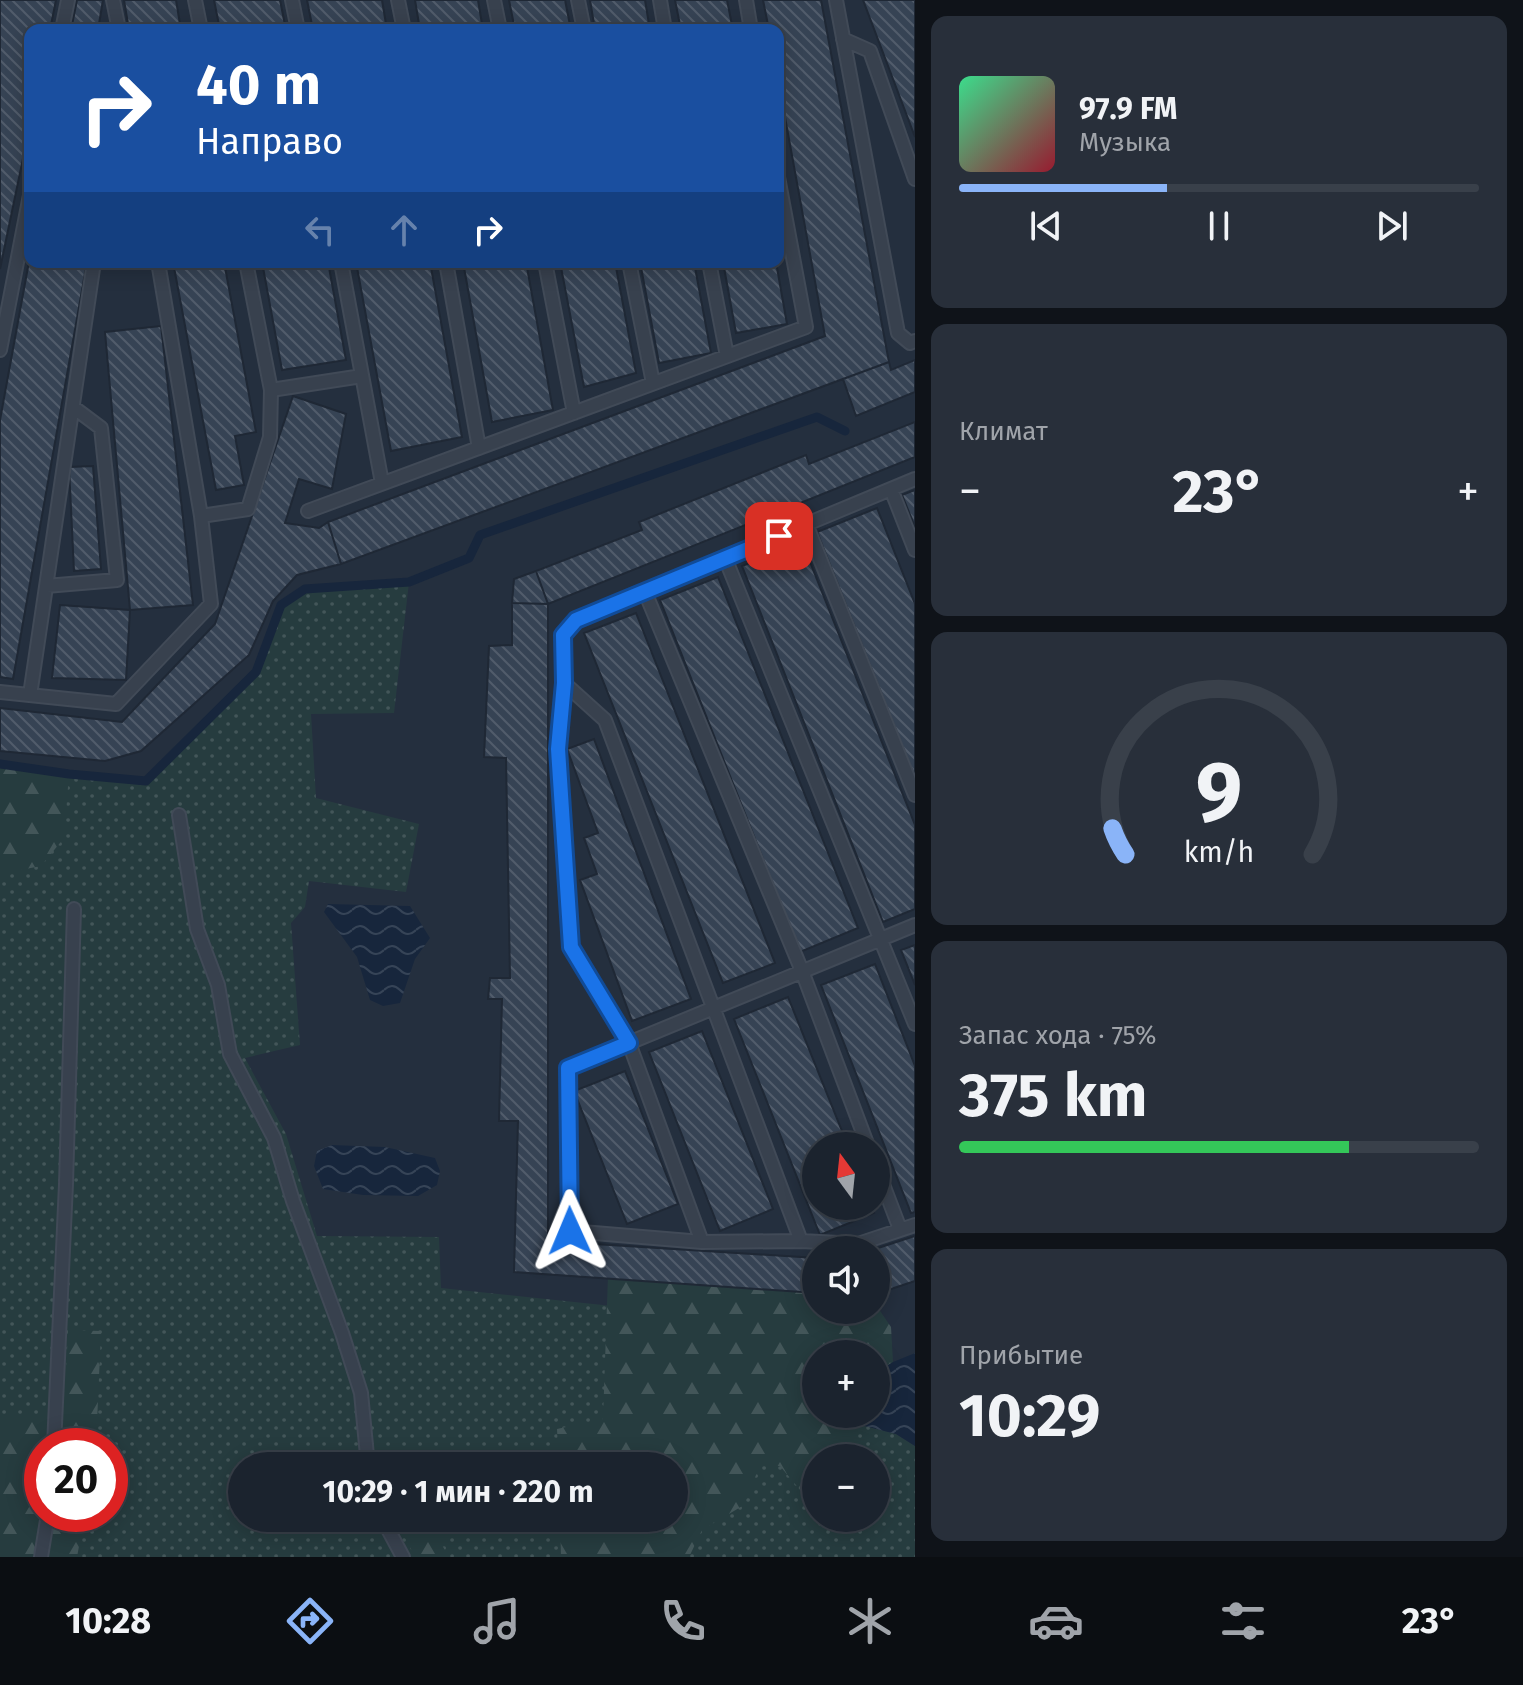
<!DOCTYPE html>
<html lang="ru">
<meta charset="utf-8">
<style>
body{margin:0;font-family:"Fira Sans",sans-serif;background:#282f3a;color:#f1f3f6;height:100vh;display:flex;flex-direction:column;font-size:30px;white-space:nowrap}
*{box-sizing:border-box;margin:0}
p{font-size:26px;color:#a0a4aa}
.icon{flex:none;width:44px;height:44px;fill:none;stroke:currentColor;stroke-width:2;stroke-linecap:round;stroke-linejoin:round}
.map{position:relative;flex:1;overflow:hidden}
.side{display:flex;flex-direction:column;gap:16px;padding:16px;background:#0f1319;width:608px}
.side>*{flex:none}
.hud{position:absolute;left:24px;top:24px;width:760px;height:244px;border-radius:16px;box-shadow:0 4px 20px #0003,0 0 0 2px #39404a;background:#1a4fa0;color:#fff;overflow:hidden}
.needle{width:52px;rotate:345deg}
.fabs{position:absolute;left:802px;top:1132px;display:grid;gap:16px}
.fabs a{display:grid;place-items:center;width:88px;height:88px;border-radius:50%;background:#1b232e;box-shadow:0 4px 20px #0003,0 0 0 2px #39404a;font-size:40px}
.speed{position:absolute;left:24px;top:1428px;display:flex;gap:16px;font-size:40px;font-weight:700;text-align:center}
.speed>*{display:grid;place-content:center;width:104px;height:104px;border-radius:50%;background:#1b232e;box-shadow:0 4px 20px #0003,0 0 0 2px #39404a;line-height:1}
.speed .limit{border:12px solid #d22;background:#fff;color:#111}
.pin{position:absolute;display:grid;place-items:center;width:68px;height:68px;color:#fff;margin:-34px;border-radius:16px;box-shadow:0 4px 12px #0006}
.me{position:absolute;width:88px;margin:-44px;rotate:359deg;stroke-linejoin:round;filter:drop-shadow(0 0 6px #0008)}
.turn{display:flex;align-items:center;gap:28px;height:168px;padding:0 40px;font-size:36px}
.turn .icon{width:104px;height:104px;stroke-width:2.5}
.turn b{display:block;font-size:56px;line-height:68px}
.lanes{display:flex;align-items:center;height:76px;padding:0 40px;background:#0003;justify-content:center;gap:40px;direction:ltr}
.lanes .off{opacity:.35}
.big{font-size:60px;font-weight:700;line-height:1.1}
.side .card{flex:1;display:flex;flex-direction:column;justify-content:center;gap:12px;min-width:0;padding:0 28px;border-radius:16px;background:#282f3a}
.side .dial{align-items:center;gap:0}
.dial svg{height:208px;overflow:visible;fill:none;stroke:#39404a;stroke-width:7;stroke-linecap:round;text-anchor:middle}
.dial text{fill:#f1f3f6;stroke:none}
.song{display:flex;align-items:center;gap:24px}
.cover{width:96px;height:96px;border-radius:12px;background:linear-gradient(135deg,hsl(150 70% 55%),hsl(350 70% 35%))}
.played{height:8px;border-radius:4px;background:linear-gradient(90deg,#8ab4f8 40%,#39404a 40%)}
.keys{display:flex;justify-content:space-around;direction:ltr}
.heat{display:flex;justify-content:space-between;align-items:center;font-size:44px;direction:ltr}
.charge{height:12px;border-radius:6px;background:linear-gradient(90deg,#34c759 75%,#39404a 0)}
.trip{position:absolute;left:228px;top:1452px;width:460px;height:80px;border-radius:40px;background:#1b232e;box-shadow:0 4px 20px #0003,0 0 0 2px #39404a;font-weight:700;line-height:80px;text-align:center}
.tabs{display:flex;height:128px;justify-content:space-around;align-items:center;background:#0b0e12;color:#a0a4aa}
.tabs .icon{width:56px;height:56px}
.tabs .active{color:#8ab4f8}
.tabs b{font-size:36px;color:#f1f3f6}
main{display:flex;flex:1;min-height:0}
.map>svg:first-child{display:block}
</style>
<main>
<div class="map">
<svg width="915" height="1557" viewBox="0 0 915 1557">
<defs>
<pattern id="grass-dots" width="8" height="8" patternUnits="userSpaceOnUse" patternTransform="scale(2)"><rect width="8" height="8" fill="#263c3f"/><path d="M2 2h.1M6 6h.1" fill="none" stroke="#435659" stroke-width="1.8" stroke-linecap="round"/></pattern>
<pattern id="forest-firs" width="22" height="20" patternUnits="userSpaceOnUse" patternTransform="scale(2)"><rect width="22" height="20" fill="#263c3f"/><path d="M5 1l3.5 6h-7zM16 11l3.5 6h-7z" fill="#435659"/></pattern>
<pattern id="water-waves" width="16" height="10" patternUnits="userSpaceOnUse" patternTransform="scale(2)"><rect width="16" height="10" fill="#17263c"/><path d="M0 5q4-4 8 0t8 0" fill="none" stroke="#364457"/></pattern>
<pattern id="building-back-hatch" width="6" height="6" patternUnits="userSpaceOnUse" patternTransform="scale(2)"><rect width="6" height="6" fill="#364354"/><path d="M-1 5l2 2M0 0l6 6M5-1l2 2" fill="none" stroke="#515c6b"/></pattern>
</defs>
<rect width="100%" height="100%" fill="#242f3e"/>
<path fill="url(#grass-dots)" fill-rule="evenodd" d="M409 582 394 713 311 714 316 798 419 824 406 892 309 881 305 907 291 923 300 1045 245 1058 286 1134 317 1236 439 1237 441 1288 859 1332 893 1362 876 1373V1354H816V1414H833L834 1418 896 1434 915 1446V1557H0V764L69 774 146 781 256 672 281 605 305 589ZM42 1446H110V1514H42ZM816 1458H876V1518H816ZM242 1466H674V1518H242Z"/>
<path fill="url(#forest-firs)" d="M0 764 69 774 64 838 41 866 0 874Z
M608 1276 816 1292V1310H876V1305L891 1327 893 1362 876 1373V1354H816V1414H833L834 1418 856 1424 857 1458H816V1498L806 1497 780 1466 760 1465 744 1505 702 1530 689 1557H561L560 1518H674V1466H559L557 1429 603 1419Z
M68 1330 101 1331 96 1446H42V1514H85L77 1557H0V1415L64 1414Z
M395 1518H426L449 1557H415Z"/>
<path fill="url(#water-waves)" d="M328 904 410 906 430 938 415 959 400 1003 383 1006 370 1000 357 957 324 912Z
M332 1145 385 1147 435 1158 440 1171 437 1185 418 1196 363 1195 323 1189 314 1166 317 1151Z
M915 1353V1446L896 1434 834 1418 833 1414H876V1373L893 1362Z"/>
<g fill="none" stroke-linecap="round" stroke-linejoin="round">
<path stroke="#17263c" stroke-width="9" d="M0 764 69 774 146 781 256 672 281 605 305 589 409 582 469 558 480 535 817 417 845 431"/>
</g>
<path fill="url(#building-back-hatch)" stroke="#1f2835" stroke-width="2" d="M0 0H56L50 30H30V125L0 269Z
M77 0H103L98 30H71Z
M124 0H176L181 30H129Z
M214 0H280L286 30H220Z
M307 0H382L387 30H313Z
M415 0H478L483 30H420Z
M509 0H565L571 30H515Z
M590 0H645L650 30H595Z
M675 0H727L733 30H681Z
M763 0H821L889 362 341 564 328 522 825 336 778 79V30H769Z
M863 0H915V137Z
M30 256V262H87L13 679 0 677V420Z
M173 262H224L256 432 235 436 244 485 216 490Z
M262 262H328L346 360 282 370Z
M356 262H430L462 437 391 451Z
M463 262H526L553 410 492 422Z
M560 262H615L636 373 584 387Z
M640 262H694L711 353 659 363Z
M723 262H776L787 324 736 333Z
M161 326 193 605 130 610 105 332Z
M915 360V392L856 416 843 379 889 362 891 370Z
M293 396 346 414 332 489 299 479 285 523 319 528 328 522 341 564 297 575 273 601 249 655 141 751 105 761 0 751V708L122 722 215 624Z
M915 422V457L548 604 536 571 642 530 639 522 806 455 809 464Z
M93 466 101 569 74 571 69 467Z
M915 490V527L902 495Z
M877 508 915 604V778L817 532Z
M802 542 915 825V909L883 922 742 566Z
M536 571 548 604 512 603 514 579Z
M718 577 858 928 800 952 660 600Z
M512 603 548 604V1241L816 1258V1293L514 1272 518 1121H499L502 999H488L490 978H510L506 758 484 757 489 646 512 645Z
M60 605 130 610 126 680 52 678Z
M636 613 775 963 723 983 584 633Z
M594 739 691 999 632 1021 580 880 597 874 584 838 598 833 567 749Z
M915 945V985L901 950Z
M875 964 915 1066V1212L911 1213 821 985Z
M788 997 848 1146H816V1206H872L874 1213 820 1235 734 1019Z
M702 1031 773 1209 720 1231 649 1052Z
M625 1071 678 1204 627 1224 574 1091Z
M915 1236V1281L876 1294V1250H872Z"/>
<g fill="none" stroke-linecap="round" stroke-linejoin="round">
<g stroke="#414a57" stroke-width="16">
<path id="lane" d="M113 0 119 30
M195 0 201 30
M292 0 298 30
M398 0 404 30
M494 0 500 30
M578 0 584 30
M660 0 665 30
M746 0 751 30
M836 0 898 333 910 343 915 341
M62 30 68 0
M843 39 870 51 915 179
M341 262 382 483
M446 262 479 448
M545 262 574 413
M629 262 653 383
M709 262 727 356
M0 350 30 195
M271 390 362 376
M891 489 915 550
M308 511 806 327 778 177
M201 516 248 509 270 437 271 390 246 262
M806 524 915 795
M725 558 915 1024
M46 586 117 580 101 428 73 407
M645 592 802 971 868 1146
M564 683 605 720 801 1241
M0 692 116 704 211 604 201 516 158 262
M30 695 94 262
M179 815 197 929 218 985 230 1054 274 1138 293 1201 342 1333 361 1393 368 1466
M915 925 568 1068 570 1231 702 1242 801 1241 858 1244 915 1225
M876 1166 900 1229
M702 1242 629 1043 571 947 558 749 564 683 563 635 576 620 915 479
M54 1446 66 1184 74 909
M382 1518 403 1557
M41 1557 48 1514"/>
</g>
<use href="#lane" stroke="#38414e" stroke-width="12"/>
</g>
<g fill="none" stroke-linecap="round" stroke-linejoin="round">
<g stroke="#114b97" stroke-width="20">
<path id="route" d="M570 1231 568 1068 629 1043 571 947 558 749 564 683 563 635 576 620 779 536"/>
</g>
<use href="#route" stroke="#1a73e8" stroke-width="14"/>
</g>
</svg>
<div class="fabs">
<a><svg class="needle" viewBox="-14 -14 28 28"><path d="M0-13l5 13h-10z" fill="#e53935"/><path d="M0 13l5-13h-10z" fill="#a0a4aa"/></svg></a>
<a><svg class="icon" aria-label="sound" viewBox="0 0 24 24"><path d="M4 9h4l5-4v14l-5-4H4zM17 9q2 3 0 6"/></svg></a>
<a>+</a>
<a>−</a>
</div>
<div class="speed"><div class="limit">20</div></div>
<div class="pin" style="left:779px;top:536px;background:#d93025"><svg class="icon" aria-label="arrive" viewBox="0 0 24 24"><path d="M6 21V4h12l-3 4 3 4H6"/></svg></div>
<svg class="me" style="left:570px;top:1231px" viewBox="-20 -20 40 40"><path d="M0-17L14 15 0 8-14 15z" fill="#1a73e8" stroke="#fff" stroke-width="4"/></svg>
<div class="trip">10:29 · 1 мин · 220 m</div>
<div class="hud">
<div class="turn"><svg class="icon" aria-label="right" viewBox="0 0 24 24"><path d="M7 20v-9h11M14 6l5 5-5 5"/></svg><div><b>40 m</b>Направо</div></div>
<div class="lanes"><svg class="icon off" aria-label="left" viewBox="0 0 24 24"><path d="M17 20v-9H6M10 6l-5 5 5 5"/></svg><svg class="icon off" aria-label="ahead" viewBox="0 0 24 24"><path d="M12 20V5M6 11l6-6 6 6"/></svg><svg class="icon" aria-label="right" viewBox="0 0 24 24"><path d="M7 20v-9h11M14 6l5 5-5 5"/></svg></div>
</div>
</div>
<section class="side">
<div class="card">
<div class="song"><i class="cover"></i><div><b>97.9 FM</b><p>Музыка</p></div></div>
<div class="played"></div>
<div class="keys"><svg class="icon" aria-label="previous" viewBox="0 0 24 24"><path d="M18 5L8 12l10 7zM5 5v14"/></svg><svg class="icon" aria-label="pause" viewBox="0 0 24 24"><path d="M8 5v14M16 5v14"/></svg><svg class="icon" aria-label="next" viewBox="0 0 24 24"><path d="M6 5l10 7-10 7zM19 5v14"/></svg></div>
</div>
<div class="card"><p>Климат</p>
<div class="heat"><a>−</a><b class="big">23°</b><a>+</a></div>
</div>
<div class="card dial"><svg viewBox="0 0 100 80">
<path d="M14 69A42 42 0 1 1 86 69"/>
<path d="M14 69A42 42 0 0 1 9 59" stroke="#8ab4f8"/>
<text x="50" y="56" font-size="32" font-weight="700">9</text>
<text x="50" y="72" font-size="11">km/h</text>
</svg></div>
<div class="card"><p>Запас хода · 75%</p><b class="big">375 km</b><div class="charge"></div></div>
<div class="card"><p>Прибытие</p><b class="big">10:29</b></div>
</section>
</main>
<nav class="tabs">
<b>10:28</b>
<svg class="icon active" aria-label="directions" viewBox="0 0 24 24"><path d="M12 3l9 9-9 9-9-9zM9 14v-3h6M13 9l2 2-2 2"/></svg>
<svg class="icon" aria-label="music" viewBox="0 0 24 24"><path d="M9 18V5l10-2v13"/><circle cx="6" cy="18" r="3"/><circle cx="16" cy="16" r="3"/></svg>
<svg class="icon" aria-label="phone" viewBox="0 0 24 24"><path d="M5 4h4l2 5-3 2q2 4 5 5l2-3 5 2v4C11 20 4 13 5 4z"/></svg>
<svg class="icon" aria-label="climate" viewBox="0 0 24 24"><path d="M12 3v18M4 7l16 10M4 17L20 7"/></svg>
<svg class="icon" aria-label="car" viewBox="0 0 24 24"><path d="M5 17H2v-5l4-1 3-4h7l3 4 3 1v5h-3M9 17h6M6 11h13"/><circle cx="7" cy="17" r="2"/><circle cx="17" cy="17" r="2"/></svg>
<svg class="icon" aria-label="filters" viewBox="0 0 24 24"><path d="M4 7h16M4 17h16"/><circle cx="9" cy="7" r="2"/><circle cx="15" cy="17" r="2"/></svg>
<b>23°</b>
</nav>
